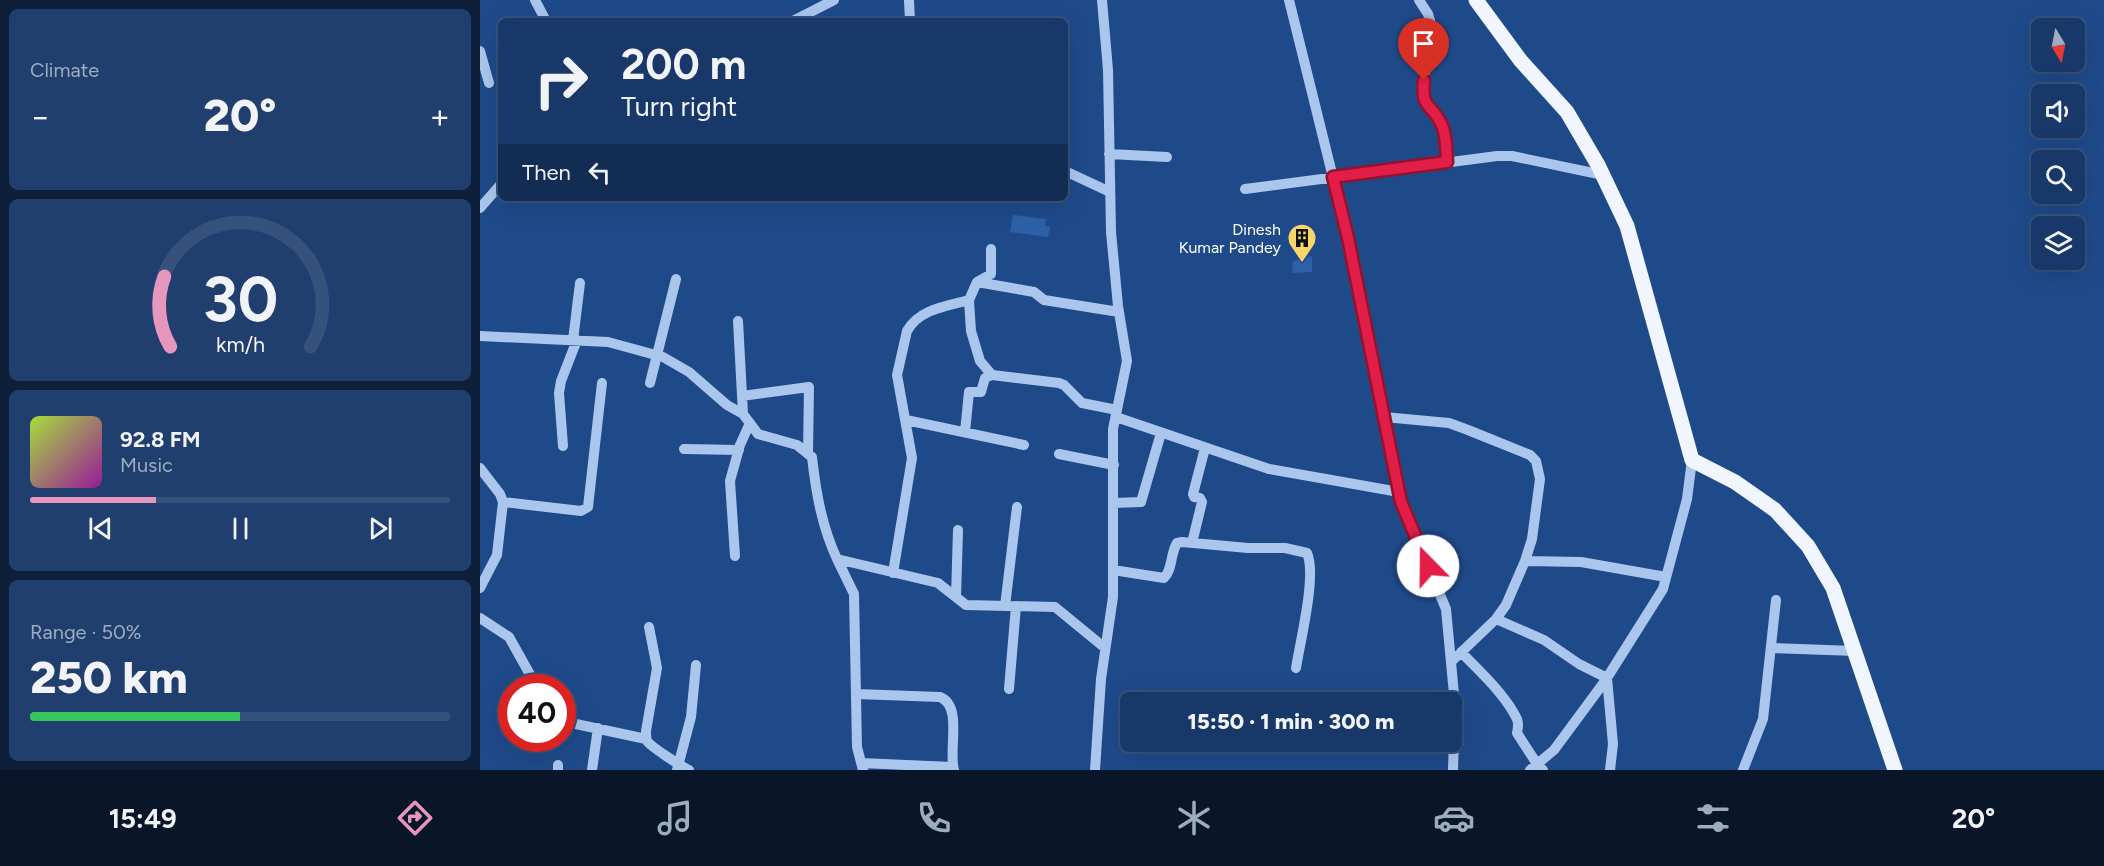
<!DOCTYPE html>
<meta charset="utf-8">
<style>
body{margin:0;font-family:Figtree,sans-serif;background:#203f6e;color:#f1f3f6;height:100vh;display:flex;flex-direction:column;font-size:22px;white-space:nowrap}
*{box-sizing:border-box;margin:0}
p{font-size:20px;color:#9eacc0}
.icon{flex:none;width:33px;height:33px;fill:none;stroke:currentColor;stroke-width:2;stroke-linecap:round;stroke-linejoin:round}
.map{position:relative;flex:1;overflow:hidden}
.panel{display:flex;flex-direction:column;gap:9px;padding:9px;background:#0d1f39;width:480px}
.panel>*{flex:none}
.banner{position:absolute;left:18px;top:18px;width:570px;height:183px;border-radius:9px;box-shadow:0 6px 24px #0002,0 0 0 2px #36527c;background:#173868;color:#f1f3f6;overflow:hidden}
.needle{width:39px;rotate:170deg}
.buttons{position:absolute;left:1551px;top:18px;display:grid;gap:12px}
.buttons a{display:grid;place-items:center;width:54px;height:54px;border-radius:9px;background:#173868;box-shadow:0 6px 24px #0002,0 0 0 2px #36527c;font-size:30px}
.speed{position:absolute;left:18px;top:674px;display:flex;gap:12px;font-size:30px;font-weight:700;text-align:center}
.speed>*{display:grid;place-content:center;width:78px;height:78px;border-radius:50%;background:#173868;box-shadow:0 6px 24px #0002,0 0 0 2px #36527c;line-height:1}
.speed .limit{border:9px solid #d22;background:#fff;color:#111}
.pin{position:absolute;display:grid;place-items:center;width:51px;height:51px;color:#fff;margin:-62px -26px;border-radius:50% 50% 50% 0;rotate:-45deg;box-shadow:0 0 6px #0007}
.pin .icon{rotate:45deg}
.me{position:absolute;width:66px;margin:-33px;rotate:338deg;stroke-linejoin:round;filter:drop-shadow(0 0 4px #0008)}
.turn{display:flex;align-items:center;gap:21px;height:126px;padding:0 24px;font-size:27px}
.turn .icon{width:78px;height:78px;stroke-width:2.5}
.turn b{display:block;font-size:42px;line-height:51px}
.then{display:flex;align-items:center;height:57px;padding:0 24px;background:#0003;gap:12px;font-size:22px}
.big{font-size:45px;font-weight:800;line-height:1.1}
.panel .widget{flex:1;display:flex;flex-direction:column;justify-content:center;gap:9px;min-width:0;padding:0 21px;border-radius:9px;background:#203f6e}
.panel .dial{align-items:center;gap:0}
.dial svg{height:156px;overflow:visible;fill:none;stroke:#36527c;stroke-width:7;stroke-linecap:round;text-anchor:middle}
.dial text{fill:#f1f3f6;stroke:none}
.song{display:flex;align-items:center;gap:18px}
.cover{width:72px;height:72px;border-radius:9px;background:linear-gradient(135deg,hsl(80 70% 55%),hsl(300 70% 35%))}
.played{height:6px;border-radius:3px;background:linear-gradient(90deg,#e797bd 30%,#36527c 30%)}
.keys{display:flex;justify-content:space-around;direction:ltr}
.heat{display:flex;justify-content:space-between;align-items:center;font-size:33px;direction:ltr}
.charge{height:9px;border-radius:4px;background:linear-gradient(90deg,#34c759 50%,#36527c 0)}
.trip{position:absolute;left:640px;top:692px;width:342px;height:60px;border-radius:9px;background:#173868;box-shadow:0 6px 24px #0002,0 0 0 2px #36527c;font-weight:800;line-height:60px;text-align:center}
.tab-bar{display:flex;height:96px;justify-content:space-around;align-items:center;background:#09162a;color:#9eacc0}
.tab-bar .icon{width:42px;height:42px}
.tab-bar .current{color:#e797bd}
.tab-bar b{font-size:27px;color:#f1f3f6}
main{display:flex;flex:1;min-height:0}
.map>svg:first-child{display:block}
</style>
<main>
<section class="panel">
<div class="widget"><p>Climate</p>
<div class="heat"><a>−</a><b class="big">20°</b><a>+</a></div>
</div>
<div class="widget dial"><svg viewBox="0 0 100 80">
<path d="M14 69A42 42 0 1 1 86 69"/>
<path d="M14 69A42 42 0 0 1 11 33" stroke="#e797bd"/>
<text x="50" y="56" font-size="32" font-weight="700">30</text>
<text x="50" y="72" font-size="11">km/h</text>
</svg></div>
<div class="widget">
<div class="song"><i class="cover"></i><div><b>92.8 FM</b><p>Music</p></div></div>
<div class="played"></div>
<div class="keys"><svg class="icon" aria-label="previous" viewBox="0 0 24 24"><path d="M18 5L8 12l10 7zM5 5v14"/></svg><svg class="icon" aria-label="pause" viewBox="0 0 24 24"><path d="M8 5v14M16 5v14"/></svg><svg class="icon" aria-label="next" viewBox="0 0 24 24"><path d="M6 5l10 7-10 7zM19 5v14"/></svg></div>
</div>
<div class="widget"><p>Range · 50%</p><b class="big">250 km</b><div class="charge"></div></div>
</section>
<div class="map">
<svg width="1624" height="770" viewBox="0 0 1624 770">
<rect width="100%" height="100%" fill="#1f4a8a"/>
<path fill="#2e60a8" d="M533 215 566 219 565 226H570L568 237 530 232Z
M832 256V272L812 273 813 261Z"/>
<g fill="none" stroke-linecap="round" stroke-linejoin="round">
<path stroke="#abc6ec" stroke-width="10" d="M55 0 66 21
M429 0 430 21
M809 0 868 238 921 502 966 609 975 705 973 770
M939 0 948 14 951 24 942 96 948 108 961 122 963 129 967 162
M313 21 354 0
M0 51 9 83
M629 154 687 157
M585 171 630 192
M765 189 1017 156H1032L1123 175
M0 208 21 184
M511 249V274L497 282 489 300 491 331 500 361 512 375
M497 282 554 292 564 300 639 312
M258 321 263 414
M0 336 128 342 183 357 209 372 247 405 263 414 278 434 317 445 332 457C336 493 342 527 357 559L458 583 486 605 575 607 625 648
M93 340 100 283
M170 383 196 279
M262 396 329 387 328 454
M636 417 789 469 919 492
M904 417 969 423 988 430 1050 455 1056 461 1060 479 1052 539 1045 561 1026 605 1016 619 971 662
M426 420 544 445
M485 432 489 392H501L505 378 512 375 579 383 584 385 602 403 637 410
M83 446 79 393 81 381 97 340
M204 449 259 450
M579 454 634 465
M0 468 20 494 23 502 17 555 0 588
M23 502 101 511 108 507 122 383
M633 503 661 502 681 433
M712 543 722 502 720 498 714 497 713 494 725 448
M255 556 250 481 260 445 270 423
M357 559 374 594 377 747 383 770
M1045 561 1101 562 1186 577
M633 570 684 578C693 569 690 554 697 543L702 542 768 548H805L827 553C837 575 820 642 816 668
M413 573 432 458 417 375 427 331C439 309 467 306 489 300
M476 597 478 530
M525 606 537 507
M0 618 29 637 57 687
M1016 619 1064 640 1099 664 1127 678 1133 744 1130 770
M169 627 177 668 166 731C166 734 166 738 167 741 170 746 202 767 209 770
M1291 648 1375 651
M981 652C1000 672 1025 694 1037 719 1039 724 1038 728 1037 733L1057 764 1063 770
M529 689 536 606
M376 694 460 697C483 706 468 750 474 770
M82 721 166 739
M381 763 472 767
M78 770V765
M112 770 118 728
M197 770 211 717 216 665
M615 770 621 679 633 597V429L647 361 638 306 631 232 628 70 622 0
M1050 770 1074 750 1125 681 1183 589 1207 499 1212 460
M1263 770 1283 719 1296 600"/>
<path stroke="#f0f5fe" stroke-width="15" d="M996 0 1041 61 1087 112 1118 165 1147 226 1212 460 1255 482 1295 510 1328 546 1353 588 1415 770"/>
</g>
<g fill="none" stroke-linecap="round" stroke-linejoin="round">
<g stroke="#92132f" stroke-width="15">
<path id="route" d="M944 80C941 109 950 102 961 123 967 135 966 150 967 162L853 177 868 238 921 502 948 566"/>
</g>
<use href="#route" stroke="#e11d48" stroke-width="10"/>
</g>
<defs>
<g id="building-pin" transform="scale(1.5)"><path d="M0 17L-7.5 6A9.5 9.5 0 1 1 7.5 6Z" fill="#fad56a" stroke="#1f4a8a"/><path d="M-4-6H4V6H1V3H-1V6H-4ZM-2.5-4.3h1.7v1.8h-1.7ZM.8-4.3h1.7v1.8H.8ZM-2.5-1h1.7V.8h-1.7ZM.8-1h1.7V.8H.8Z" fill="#111"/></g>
</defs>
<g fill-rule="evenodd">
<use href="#building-pin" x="822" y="238"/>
</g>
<g text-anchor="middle" stroke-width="6" stroke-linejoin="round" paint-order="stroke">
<g font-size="16" fill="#fff" stroke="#1f4a8a" text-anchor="end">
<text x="801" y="235">Dinesh<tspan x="801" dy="18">Kumar Pandey</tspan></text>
</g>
</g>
</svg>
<div class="buttons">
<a><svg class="needle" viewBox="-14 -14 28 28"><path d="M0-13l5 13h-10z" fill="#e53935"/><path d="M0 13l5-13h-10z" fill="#9eacc0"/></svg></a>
<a><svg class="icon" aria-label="sound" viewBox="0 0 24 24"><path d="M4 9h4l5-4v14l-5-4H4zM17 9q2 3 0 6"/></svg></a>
<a><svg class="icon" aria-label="search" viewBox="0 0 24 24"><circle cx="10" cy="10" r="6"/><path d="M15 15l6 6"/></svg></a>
<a><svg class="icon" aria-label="layers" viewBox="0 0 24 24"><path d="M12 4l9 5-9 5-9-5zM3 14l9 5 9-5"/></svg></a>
</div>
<div class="speed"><div class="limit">40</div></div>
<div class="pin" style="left:944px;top:80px;background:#d93025"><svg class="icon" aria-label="arrive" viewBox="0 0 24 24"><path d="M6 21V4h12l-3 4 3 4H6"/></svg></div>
<svg class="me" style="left:948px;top:566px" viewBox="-20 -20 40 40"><circle r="19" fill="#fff"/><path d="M0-13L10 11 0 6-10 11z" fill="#e11d48"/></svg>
<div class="trip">15:50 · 1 min · 300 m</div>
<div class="banner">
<div class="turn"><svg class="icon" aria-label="right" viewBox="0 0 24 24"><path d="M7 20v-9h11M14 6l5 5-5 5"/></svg><div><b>200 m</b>Turn right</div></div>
<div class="then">Then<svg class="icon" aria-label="left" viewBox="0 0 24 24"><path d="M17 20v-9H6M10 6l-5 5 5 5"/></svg></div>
</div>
</div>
</main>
<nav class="tab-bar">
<b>15:49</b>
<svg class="icon current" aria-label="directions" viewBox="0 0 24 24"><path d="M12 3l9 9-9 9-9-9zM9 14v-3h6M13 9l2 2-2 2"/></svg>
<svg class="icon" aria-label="music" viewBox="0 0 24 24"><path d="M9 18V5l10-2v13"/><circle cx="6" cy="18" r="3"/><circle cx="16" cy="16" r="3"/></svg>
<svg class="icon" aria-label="phone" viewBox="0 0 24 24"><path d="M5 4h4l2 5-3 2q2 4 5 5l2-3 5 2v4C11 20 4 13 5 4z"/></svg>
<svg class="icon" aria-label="climate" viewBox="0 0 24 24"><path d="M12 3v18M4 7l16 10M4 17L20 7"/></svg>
<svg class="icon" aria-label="car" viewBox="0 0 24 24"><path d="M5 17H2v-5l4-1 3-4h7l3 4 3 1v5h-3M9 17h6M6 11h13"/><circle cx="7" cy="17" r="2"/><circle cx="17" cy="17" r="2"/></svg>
<svg class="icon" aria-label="filters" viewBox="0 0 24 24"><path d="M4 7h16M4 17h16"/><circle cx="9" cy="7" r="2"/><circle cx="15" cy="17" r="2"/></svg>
<b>20°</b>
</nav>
